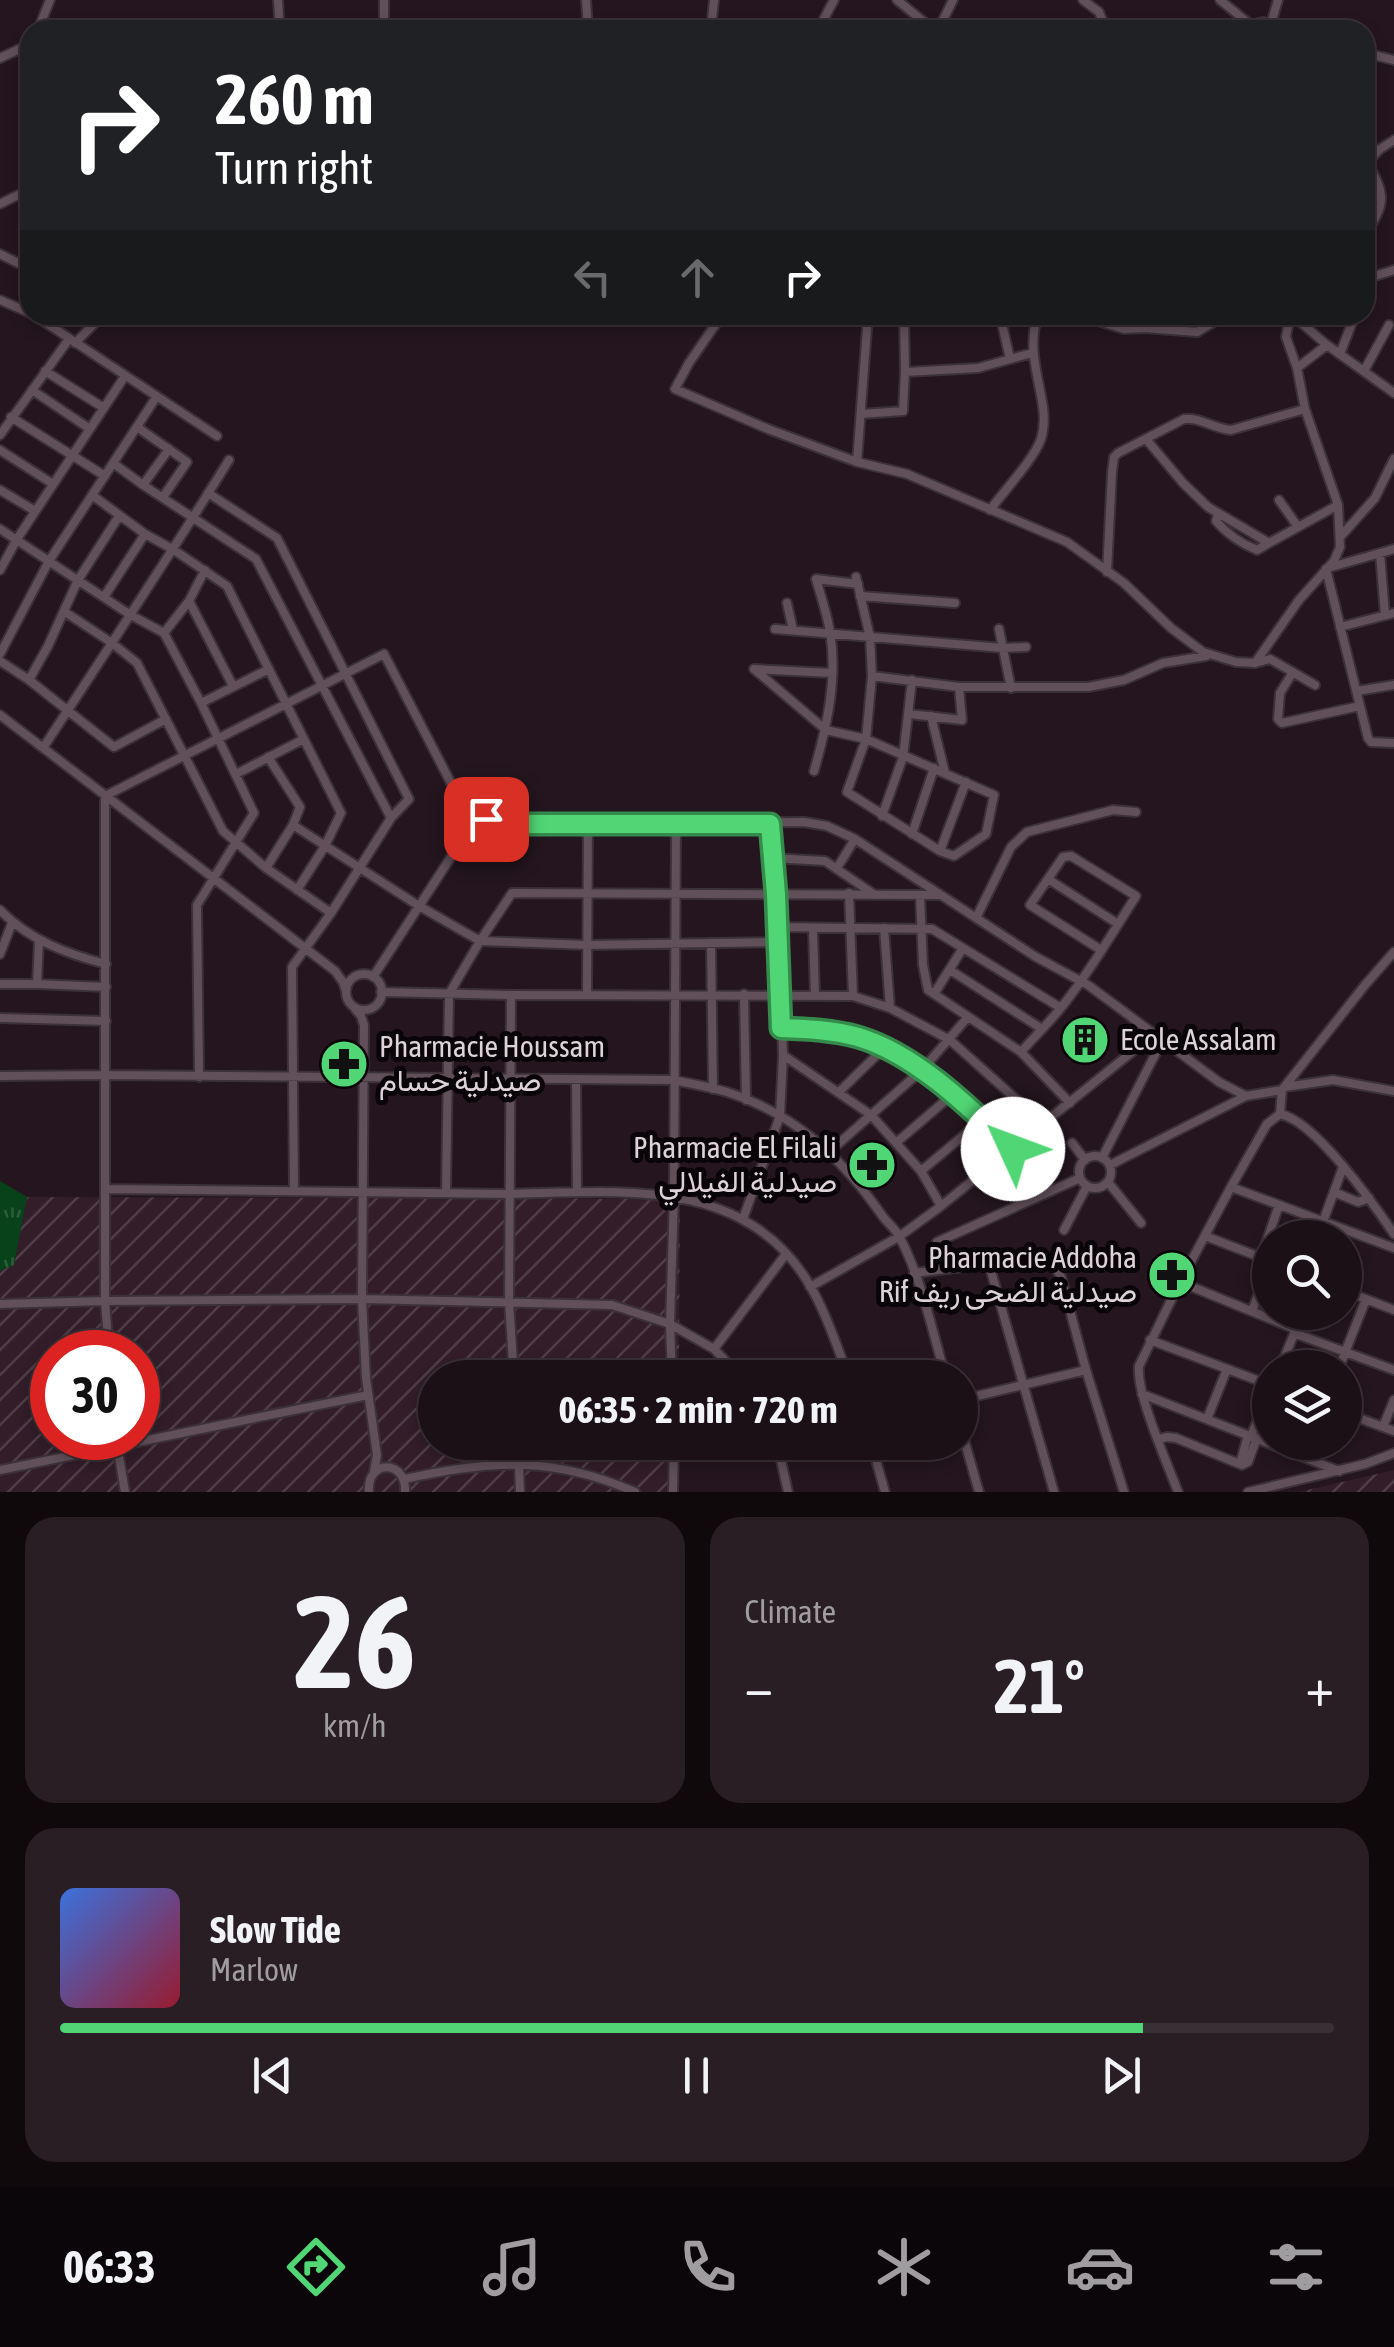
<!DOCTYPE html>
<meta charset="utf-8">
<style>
body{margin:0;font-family:"Asap Condensed",Vazirmatn,sans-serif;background:#281e23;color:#f1f3f6;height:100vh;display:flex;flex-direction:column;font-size:38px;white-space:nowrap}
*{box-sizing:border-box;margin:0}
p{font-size:32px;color:#a09da1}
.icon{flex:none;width:55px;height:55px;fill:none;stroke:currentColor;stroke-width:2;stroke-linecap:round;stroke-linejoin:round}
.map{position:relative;height:1492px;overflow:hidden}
.sheet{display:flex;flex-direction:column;gap:25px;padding:25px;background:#0f090c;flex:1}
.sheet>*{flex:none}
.top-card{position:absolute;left:20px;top:20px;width:1355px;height:305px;border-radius:30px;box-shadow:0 5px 15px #0003,0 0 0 2px #393035;background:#202124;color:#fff;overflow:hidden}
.fabs{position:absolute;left:1252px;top:1220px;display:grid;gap:20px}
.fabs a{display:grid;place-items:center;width:110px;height:110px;border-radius:50%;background:#1b1016;box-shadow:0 5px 15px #0003,0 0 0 2px #393035;font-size:50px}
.speed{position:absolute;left:30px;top:1330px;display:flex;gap:20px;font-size:50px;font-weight:700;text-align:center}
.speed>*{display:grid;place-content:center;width:130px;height:130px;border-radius:50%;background:#1b1016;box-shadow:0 5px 15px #0003,0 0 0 2px #393035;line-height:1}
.speed .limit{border:15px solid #d22;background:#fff;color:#111}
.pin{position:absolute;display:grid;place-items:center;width:85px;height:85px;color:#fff;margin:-42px;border-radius:20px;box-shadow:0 5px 15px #0006}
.me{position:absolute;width:110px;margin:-55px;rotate:313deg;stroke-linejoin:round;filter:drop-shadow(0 0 8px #0008)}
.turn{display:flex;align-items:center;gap:35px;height:210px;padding:0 30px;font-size:45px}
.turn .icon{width:130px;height:130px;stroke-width:2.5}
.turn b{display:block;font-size:70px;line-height:85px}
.lanes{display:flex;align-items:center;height:95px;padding:0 30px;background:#0003;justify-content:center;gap:50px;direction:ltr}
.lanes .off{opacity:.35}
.big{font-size:75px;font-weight:700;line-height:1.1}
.sheet .tile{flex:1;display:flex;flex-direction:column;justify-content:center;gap:15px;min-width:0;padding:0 35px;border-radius:30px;background:#281e23}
.sheet .dial{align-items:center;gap:0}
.dial b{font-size:130px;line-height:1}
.song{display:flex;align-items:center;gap:30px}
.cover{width:120px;height:120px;border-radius:15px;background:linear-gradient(135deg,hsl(220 70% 55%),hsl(350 70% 35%))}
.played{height:10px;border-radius:5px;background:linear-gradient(90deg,#50d674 85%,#393035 85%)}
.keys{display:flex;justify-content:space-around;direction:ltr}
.heat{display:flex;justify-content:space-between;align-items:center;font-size:55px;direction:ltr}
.sheet .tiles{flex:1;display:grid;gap:25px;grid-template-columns:1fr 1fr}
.tile:last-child{grid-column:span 2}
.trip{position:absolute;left:418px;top:1360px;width:560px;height:100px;border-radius:50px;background:#1b1016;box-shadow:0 5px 15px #0003,0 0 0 2px #393035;font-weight:700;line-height:100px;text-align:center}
.tabs{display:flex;height:160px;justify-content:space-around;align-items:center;background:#0b0609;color:#a09da1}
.tabs .icon{width:70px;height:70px}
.tabs .active{color:#50d674}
.tabs b{font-size:45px;color:#f1f3f6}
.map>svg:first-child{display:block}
</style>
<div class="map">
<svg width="1394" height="1492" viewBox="0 0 1394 1492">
<defs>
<pattern id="industrial-furrows" width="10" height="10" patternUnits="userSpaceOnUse" patternTransform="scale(2.5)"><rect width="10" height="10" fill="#321d29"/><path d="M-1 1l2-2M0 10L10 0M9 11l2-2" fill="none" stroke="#4f3d47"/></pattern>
<pattern id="grass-tufts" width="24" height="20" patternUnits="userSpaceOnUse" patternTransform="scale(2.5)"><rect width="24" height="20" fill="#08421b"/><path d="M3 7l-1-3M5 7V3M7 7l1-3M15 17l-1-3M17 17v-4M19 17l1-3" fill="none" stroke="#2c5c3b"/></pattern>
</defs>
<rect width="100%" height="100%" fill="#24151e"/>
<path fill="url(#industrial-furrows)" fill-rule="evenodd" d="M27 1197 680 1199 679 1377 435 1378V1442L679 1443V1492H0V1271L14 1265ZM52 1352H138V1438H52Z
M1394 1470V1492H1299Z"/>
<path fill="url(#grass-tufts)" d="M0 1181 27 1197 14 1265 0 1271Z"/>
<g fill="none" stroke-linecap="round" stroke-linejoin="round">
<g stroke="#3b3136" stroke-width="12">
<path id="minor" d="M278 0 279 17
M586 0 588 30
M897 0 934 30
M1083 0 1099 12 1106 30
M1220 0 1251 25 1263 22 1291 30
M1271 24 1278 0
M38 30 50 0
M384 30V0
M711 30 714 0
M818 30 834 0
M938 30 953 0
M1365 53 1394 60
M0 58 26 46 30 41
M1365 165 1380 149 1394 140
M0 204 20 194 30 198
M1365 234C1386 204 1386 194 1367 163
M0 254 30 269
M1365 279 1394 270
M0 300 30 313
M34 315 217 436
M722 315 689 363 675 389 768 429 857 462 907 474 1067 542 1124 583 1171 628 1203 652 1236 662 1255 663 1270 659 1315 685
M1000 315 1010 359
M1079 315 1124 329 1145 328 1197 332 1225 315
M1292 315 1327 345 1394 393
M75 343 103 315
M1340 354 1355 315
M1297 368 1327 345
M45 371 104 408
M1364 371 1389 325
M905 372 978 368 1032 353
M32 390 90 429
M861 414 903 411 905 372 904 315
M11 417 105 476
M137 427 187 462 163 497
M0 435 69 339
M1146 439 1183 483 1208 507 1269 543 1338 505
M0 450 53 484
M857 462 868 315
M113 463 143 485 256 559 391 818 331 913 292 967 294 1190
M143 485 169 449
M0 490 35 511
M208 493 277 538 409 799 391 818
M92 495 145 534 174 550 227 586 341 813 325 846 297 890
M1279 500 1298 527
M990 510C1004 491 1034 459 1041 439 1053 402 1022 361 1038 315
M1218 514 1216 521C1226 533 1242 544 1257 550L1269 543
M0 529 129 614 164 633 201 703 254 813 197 905 199 1077
M1341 536 1375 498 1394 459
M1380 553 1385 615
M1331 567 1394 549
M1326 569 1368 738 1371 742 1394 743
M0 570 17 539 125 376
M1107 572 1112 472 1114 457 1118 453 1184 419C1200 417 1215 429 1231 430L1305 409
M856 577 870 637 872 676 866 739 847 792 940 851 966 782
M860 596 955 603
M104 597 145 534
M189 601 233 686
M787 603 793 630
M65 612 112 643 137 663 223 831 266 868 331 913
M1340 627 1394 613
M775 629 1003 648 1026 647
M999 629 1011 688
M164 633 189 601 205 570
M0 654 49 561 157 396
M0 661 29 680 48 646 78 580 119 516
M1255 663 1299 600 1334 561 1340 547 1338 505 1305 409 1297 368 1286 337 1290 315
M754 669 826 730 866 739 994 795 986 834 954 856 940 851
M754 669 831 673
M1293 672 1280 693 1278 719 1282 723 1360 706
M872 676 959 687H1088L1124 680 1163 663 1206 656
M29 680 114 747 166 719
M1357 691 1394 685
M201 703 269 669
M909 714 962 720 959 687
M0 715 335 971 343 982 346 991
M931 716 945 773
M43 748C106 652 169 557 229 460
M814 771C827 726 838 678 830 632 827 614 821 596 816 579L858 584
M236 774 304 739
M457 824a15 15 0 1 1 30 0a15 15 0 1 1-30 0Z
M882 816 903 757 912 680
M487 824 804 822 827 826 855 839 1036 957 1088 985 1219 1082 1246 1096
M293 825 419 906 480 941 587 945 778 942
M912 834 934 768
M772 858 825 861 872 893
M266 868 293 825 300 807 268 757
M837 868 855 839
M1048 879 1118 924
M849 893 853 996
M920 895 923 965 928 990 1021 1052 1070 1103
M0 910C29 940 67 954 106 964
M976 918 1011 847 1027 832 1113 810 1136 812
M777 927 932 929 1061 1008
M813 929 815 996
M711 943 713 1089
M0 954 12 923
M950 970 1042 1029
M346 992a18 18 0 1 1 36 0a18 18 0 1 1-36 0Z
M373 977 464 837
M0 984H37L39 940
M37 984 106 987
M381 992 511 995 853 996 890 1008 884 928
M587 994 588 823
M744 994 746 1100
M934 994 963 948
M511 995 509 1301 514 1378
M353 1006 361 1016 364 1025 362 1299 366 1378 377 1455 374 1472
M890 1008 950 1040 1045 1125
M0 1018 106 1021
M781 1028C807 1029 833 1030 858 1037 917 1054 970 1108 1013 1149
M1021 1052C1035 1036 1051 1021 1064 1004 1091 970 1113 932 1136 896L1071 856 1063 857 1030 905 1101 950
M783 1055 871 1115 921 1171 941 1206
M0 1076 106 1075 674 1080C692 1084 710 1087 727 1092 795 1114 841 1157 881 1214 887 1223 896 1229 900 1238 921 1277 933 1334 946 1378
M576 1080 577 1192
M1285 1087 1333 1080 1394 1091
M1282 1090 1280 1114C1315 1121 1373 1203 1394 1234
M839 1092 885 1047
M897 1142 953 1094
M1072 1143 1085 1160
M829 1152 922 1070 968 1017
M1079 1172a16 16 0 1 1 32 0a16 16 0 1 1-32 0Z
M1102 1158 1162 1041
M1110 1165 1246 1096 1282 1090 1365 985 1394 952
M921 1171 982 1120
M1108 1182 1141 1223
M1231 1187 1394 1248
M106 1189 510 1194C615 1192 741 1176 806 1279 825 1309 836 1344 849 1378
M1334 1192 1358 1202 1369 1198
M446 1193 449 994 480 941 512 893 940 895
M743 1219 780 1116 783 1055 781 996 770 824
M1064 1230 1087 1186
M1205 1236 1270 1261
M1317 1238 1343 1167
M937 1242 1080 1178
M1261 1258 1279 1205
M989 1264 1054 1492
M914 1273C940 1270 1031 1256 1051 1265 1057 1268 1058 1272 1061 1277L1086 1370 1124 1492
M1180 1282 1295 1329
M810 1287 900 1236 941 1206 1153 1035
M1345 1291 1394 1310
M0 1304 105 1301 362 1299 612 1305 670 1324 714 1349 742 1378
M1252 1311 1270 1264
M1294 1333 1394 1370
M1150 1340 1270 1385
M714 1349 786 1254
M109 1352 105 1301V796L384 654 465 810
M1280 1368 1303 1312
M1339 1368 1366 1299
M672 1378 670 1324 674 1196 676 823
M1142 1394 1339 1471
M960 1400 1086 1370
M1345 1413 1394 1431
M1207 1419 1227 1369
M960 1425 979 1492
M1383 1427 1394 1400
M1251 1436 1270 1391
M116 1438 125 1492
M1159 1439 1167 1437 1176 1438 1242 1465 1248 1462 1257 1438
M518 1442 520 1492
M777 1442 788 1492
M871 1442 885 1492
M1240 1464 1248 1435
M0 1470 368 1395
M405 1479C490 1460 554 1456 635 1492
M369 1492C366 1459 407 1459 405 1492
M673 1492 674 1442
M1178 1492C1167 1462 1136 1394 1139 1366L1180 1282 1231 1187 1267 1124 1280 1114
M1248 1492 1365 1464 1394 1453"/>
</g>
<use href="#minor" stroke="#614f59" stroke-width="8"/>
</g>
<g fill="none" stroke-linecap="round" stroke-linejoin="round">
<g stroke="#348b4b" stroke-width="25">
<path id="route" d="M486 819 487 824H770L776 894 781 1028C807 1029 833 1030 858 1037 916 1054 970 1108 1013 1149"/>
</g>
<use href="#route" stroke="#50d674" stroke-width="18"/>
</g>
<defs>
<g id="building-disc" transform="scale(2.5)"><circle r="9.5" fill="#50d674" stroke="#090407"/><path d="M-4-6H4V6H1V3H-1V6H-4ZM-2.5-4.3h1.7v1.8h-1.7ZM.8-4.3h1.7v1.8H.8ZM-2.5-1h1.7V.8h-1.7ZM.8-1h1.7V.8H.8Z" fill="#111"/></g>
<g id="pharmacy-disc" transform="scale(2.5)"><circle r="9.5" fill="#50d674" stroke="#090407"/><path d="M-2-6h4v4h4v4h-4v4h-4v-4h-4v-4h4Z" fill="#111"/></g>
</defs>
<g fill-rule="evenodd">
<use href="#building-disc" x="1085" y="1040"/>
<use href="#pharmacy-disc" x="344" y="1064"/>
<use href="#pharmacy-disc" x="872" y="1165"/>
<use href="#pharmacy-disc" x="1172" y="1275"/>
</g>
<g text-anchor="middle" stroke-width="10" stroke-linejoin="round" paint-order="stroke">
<g font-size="30" fill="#ddd2d8" stroke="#090407" text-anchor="start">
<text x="1120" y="1050">Ecole Assalam</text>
<text x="379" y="1057">Pharmacie Houssam<tspan x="379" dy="34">صيدلية حسام</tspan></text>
<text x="837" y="1158" text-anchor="end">Pharmacie El Filali<tspan x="837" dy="34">صيدلية الفيلالي</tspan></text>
<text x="1137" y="1268" text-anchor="end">Pharmacie Addoha<tspan x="1137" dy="34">Rif صيدلية الضحى ريف</tspan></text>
</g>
</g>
</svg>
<div class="fabs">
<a><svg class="icon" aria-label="search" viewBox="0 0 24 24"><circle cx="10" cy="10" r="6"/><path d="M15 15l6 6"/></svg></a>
<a><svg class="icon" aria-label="layers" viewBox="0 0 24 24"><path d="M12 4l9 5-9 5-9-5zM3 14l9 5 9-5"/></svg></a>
</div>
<div class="speed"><div class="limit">30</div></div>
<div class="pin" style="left:486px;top:819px;background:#d93025"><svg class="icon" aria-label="arrive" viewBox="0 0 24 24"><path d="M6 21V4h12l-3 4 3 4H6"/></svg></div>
<svg class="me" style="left:1013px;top:1149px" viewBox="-20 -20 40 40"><circle r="19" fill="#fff"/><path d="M0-13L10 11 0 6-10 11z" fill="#50d674"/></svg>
<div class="trip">06:35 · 2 min · 720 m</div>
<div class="top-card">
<div class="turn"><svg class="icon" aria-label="right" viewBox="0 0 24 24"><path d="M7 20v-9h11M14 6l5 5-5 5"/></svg><div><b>260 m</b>Turn right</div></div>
<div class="lanes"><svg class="icon off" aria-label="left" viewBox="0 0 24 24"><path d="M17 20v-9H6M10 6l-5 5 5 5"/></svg><svg class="icon off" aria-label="ahead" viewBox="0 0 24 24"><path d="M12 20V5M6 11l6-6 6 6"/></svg><svg class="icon" aria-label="right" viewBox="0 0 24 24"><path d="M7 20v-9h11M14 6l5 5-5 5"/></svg></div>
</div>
</div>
<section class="sheet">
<div class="tiles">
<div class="tile dial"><b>26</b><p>km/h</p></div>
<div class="tile"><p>Climate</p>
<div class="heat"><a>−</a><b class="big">21°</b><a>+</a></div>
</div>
<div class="tile">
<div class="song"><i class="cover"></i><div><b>Slow Tide</b><p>Marlow</p></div></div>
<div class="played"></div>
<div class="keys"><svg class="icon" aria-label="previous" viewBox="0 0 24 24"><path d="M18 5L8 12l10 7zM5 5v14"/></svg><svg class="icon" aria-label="pause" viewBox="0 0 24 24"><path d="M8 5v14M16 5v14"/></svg><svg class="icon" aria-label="next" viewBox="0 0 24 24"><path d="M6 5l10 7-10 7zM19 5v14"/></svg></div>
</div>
</div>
</section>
<nav class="tabs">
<b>06:33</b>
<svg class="icon active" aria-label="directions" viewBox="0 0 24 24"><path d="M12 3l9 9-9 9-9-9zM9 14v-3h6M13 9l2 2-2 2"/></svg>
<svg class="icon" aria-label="music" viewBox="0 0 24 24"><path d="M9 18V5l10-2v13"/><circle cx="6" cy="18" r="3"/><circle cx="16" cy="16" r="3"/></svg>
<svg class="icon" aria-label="phone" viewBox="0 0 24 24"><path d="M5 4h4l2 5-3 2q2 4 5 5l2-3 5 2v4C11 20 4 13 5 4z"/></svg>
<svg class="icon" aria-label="climate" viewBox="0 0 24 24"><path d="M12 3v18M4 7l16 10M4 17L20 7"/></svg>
<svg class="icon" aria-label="car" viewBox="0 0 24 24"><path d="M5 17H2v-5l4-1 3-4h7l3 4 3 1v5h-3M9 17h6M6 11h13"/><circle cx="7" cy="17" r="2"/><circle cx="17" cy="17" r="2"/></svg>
<svg class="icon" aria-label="filters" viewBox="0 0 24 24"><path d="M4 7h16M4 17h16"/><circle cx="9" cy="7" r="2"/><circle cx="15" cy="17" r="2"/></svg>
</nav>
